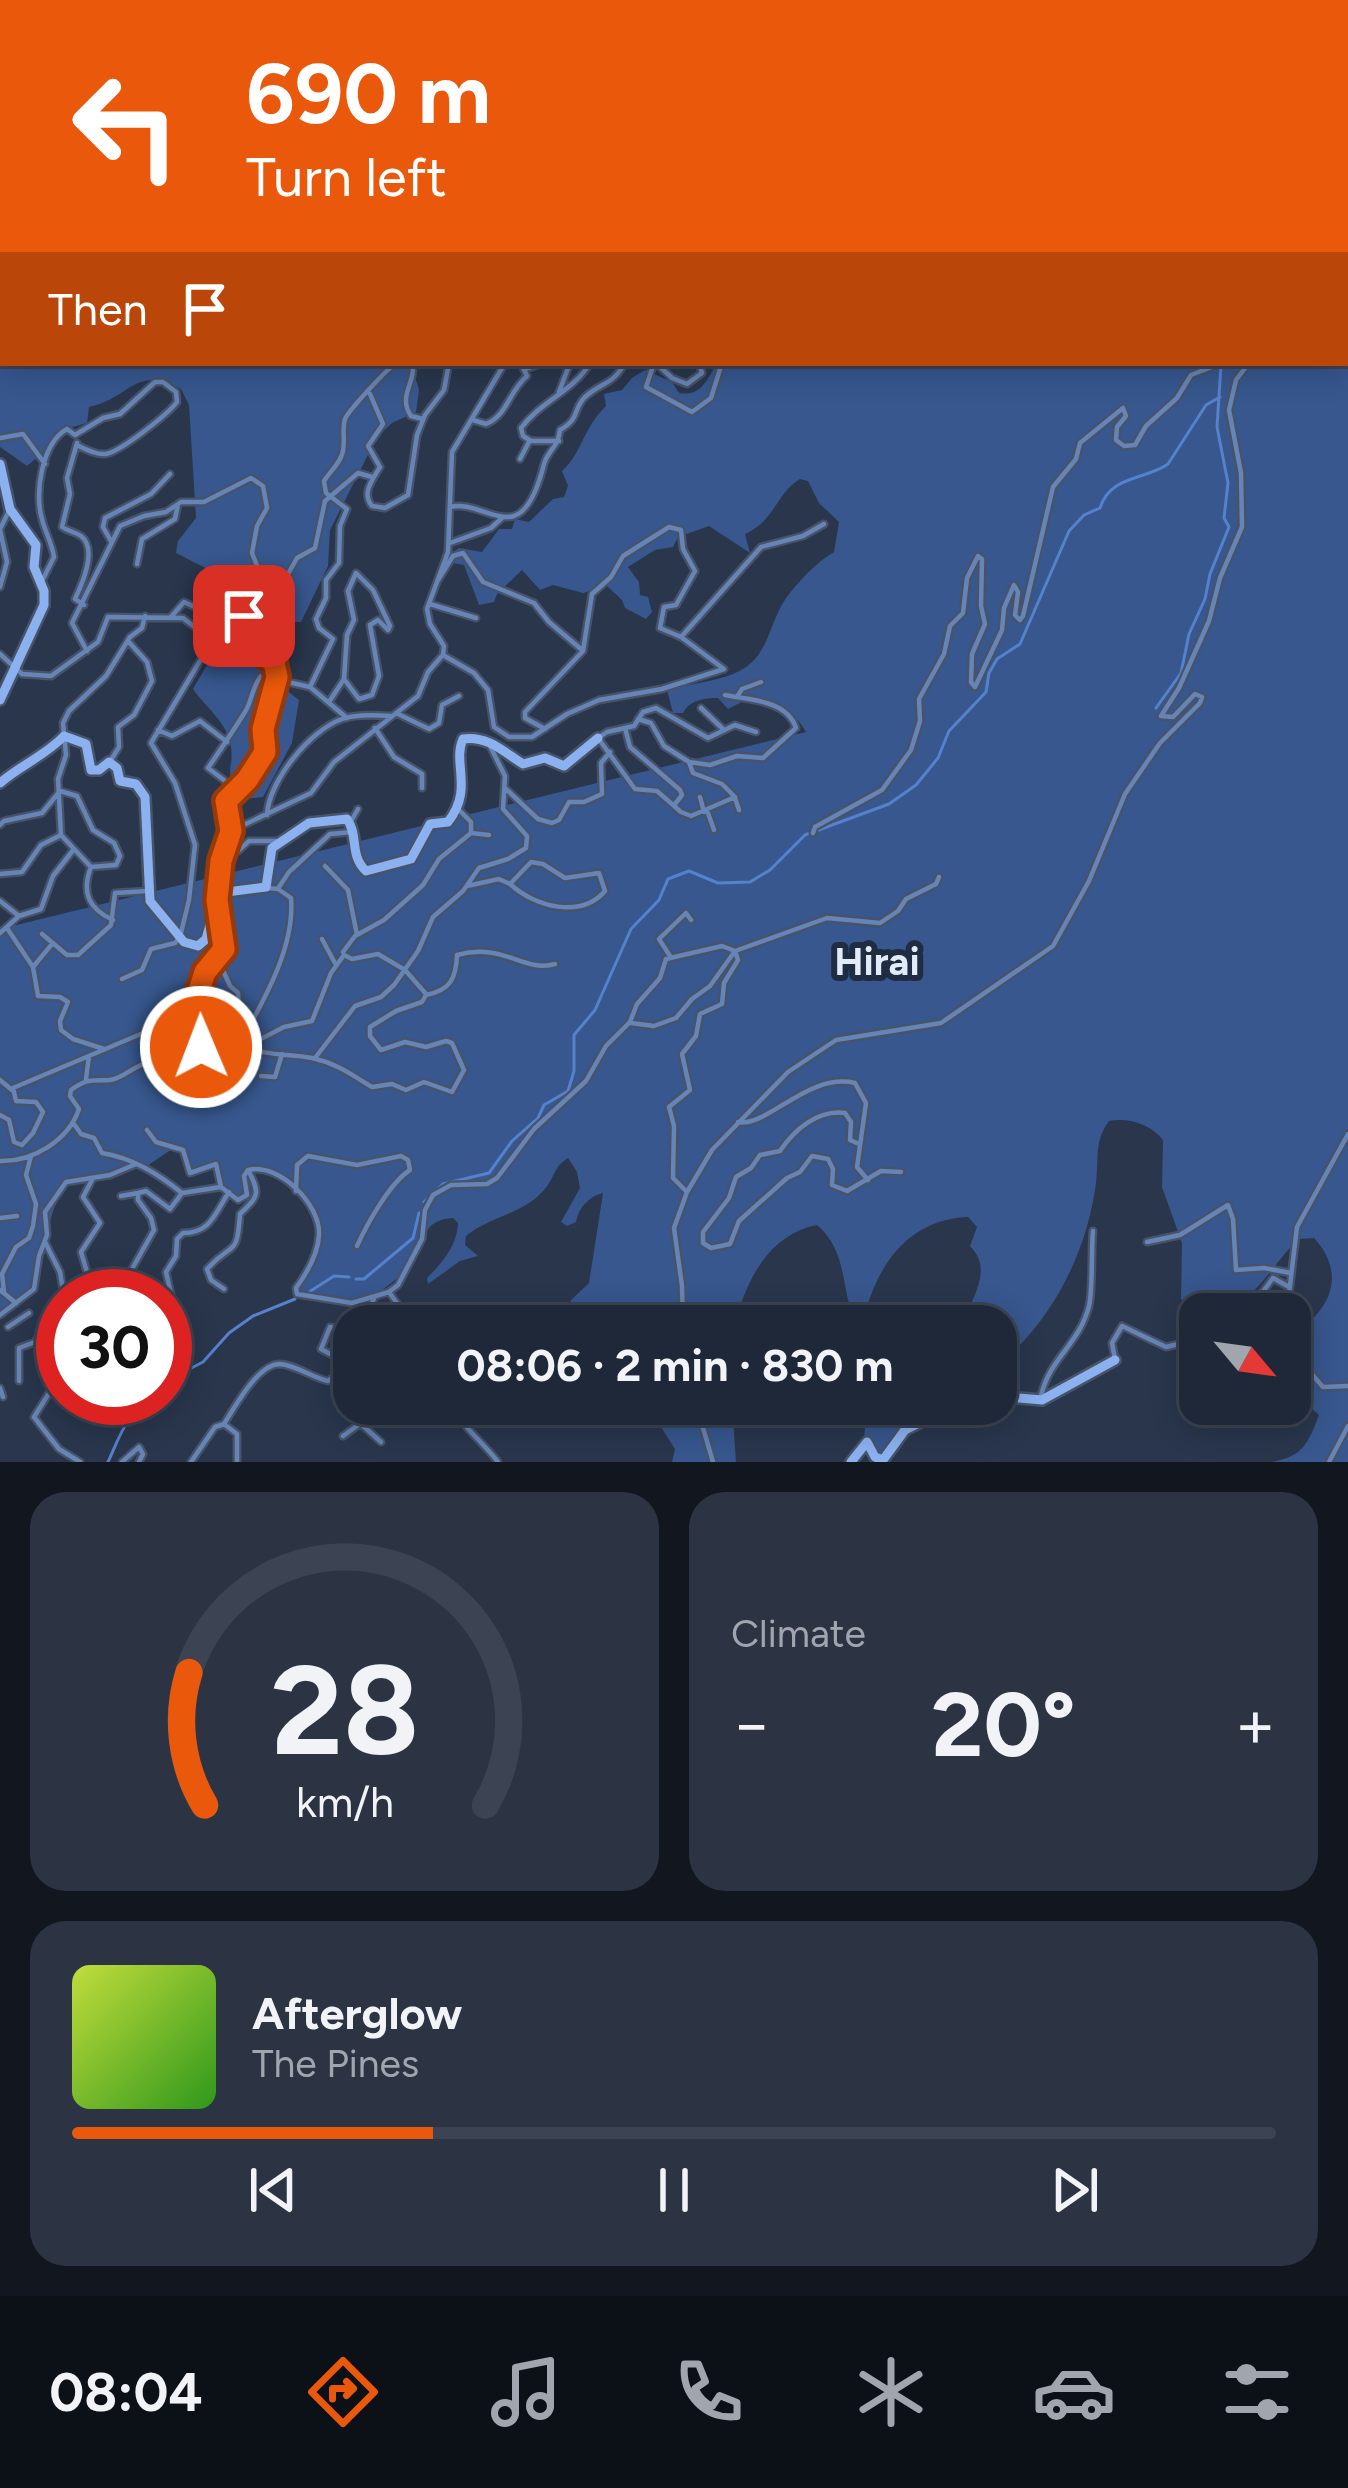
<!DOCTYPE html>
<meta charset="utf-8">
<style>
body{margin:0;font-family:Figtree,sans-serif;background:#2c3444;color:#f1f3f6;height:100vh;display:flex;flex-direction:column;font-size:45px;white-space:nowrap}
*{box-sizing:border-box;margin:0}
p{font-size:39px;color:#a1a6ae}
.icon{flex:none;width:66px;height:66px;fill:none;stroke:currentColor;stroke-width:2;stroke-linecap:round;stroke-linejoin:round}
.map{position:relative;height:1462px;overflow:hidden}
.drawer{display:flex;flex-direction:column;gap:30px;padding:30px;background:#11161f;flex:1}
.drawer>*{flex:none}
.top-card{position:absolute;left:0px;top:0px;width:1350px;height:366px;box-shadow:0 6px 30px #0003,0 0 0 3px #3c4453;background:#ea580c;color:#fff;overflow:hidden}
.needle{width:78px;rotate:119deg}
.tools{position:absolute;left:1179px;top:1293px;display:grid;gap:24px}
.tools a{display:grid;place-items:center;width:132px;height:132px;border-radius:24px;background:#1f2839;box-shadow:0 6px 30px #0003,0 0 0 3px #3c4453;font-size:60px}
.speed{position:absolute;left:36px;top:1269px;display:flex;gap:24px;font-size:60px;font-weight:700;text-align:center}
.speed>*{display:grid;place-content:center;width:156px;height:156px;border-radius:50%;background:#1f2839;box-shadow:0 6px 30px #0003,0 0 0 3px #3c4453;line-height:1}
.speed .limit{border:18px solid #d22;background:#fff;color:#111}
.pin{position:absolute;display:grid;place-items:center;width:102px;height:102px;color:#fff;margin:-51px;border-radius:24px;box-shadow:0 6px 18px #0006}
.me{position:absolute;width:132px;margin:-66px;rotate:359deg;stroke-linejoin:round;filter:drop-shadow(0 0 9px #0008)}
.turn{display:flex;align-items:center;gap:42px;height:252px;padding:0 48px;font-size:54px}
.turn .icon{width:156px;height:156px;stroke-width:2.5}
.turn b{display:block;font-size:84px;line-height:102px}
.then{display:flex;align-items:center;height:114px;padding:0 48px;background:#0003;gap:24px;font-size:45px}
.big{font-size:90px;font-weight:700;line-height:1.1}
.drawer .tile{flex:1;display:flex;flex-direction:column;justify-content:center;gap:18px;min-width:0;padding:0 42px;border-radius:36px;background:#2c3444}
.drawer .dial{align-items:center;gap:0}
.dial svg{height:312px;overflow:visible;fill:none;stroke:#3c4453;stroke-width:7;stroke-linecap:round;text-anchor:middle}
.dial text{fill:#f1f3f6;stroke:none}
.song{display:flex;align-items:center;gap:36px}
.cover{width:144px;height:144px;border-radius:18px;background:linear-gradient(135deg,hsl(70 70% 55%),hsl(110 70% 35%))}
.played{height:12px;border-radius:6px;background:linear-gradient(90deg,#ea580c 30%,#3c4453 30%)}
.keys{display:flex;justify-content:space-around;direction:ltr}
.heat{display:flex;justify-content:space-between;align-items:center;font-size:66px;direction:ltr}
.drawer .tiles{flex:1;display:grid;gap:30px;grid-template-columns:1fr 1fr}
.tile:last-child{grid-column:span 2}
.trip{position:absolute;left:333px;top:1305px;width:684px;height:120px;border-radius:36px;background:#1f2839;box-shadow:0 6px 30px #0003,0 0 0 3px #3c4453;font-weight:700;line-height:120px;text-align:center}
.menu{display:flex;height:192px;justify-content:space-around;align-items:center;background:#0c1017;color:#a1a6ae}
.menu .icon{width:84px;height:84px}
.menu .current{color:#ea580c}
.menu b{font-size:54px;color:#f1f3f6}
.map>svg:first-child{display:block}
</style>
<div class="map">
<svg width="1348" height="1462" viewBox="0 0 1348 1462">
<rect width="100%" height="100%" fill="#29364c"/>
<path fill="#37578e" d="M0 0 379 3H3V363H411L419 390 416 412 392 423 377 437 330 530 328 566 301 622H285C276 637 277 652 267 667L281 686 299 700 292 743 263 797 235 800 237 795C224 766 234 770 231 747 228 723 206 708 193 689L232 622 229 590 223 577 176 553 178 541 196 518 189 405 181 389C135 364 131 398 89 407L87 423 55 432 50 446 27 466 0 447Z
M407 0H801L802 3H406Z
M937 0H1348V1462H1272C1304 1456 1308 1443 1319 1415L1304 1401H1290V1336C1330 1312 1348 1275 1314 1238L1298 1239C1268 1268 1232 1345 1181 1299L1182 1243 1162 1187 1163 1140C1151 1124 1128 1117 1109 1121 1094 1141 1099 1159 1096 1183 1087 1253 1052 1322 996 1367V1326H960C972 1299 994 1270 970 1246L977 1227 968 1217C914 1219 882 1257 867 1307L858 1313 850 1308C842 1277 843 1247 817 1225 769 1234 745 1281 735 1326H628L618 1305 575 1307 570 1301 589 1283 603 1193C588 1197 579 1207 576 1222L567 1226 561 1222 580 1188 577 1172 568 1158C553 1167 555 1178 544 1190 524 1214 490 1216 466 1236L465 1245 478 1256 460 1261 428 1284 427 1278C442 1263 457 1246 458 1223L453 1218C425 1220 426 1235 415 1255 401 1280 372 1302 344 1303 331 1304 317 1300 304 1299L298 1292C304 1278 318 1260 318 1246 320 1213 289 1168 256 1170L245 1178 249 1191 244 1199 220 1186 215 1167 207 1165 192 1174 183 1155 172 1149 144 1168 136 1164 102 1176 71 1179C33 1221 60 1285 0 1311V929L806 732C793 709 777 704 753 696L728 709 718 698C704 698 690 700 683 713H673L667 690C688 684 713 682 733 674 770 659 767 626 786 598 799 581 815 563 834 552L839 522 819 503 808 481 800 479C777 492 775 521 745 534L750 553 709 526 678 537 673 547 655 550 628 567 639 582 640 595 648 597 652 612 646 619 625 608 622 600 607 586 583 593 553 585 540 590 522 570 497 594 494 602 479 605 464 565 453 563 449 555 459 548 482 552 499 529H512L515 519 529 522 553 499 564 497 568 486 562 471C582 453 583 428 606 406L604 394 622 390 632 378 645 370 672 382 679 393C701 397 707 380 717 363H1347V3Z
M646 1404H732L736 1462H672L675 1449Z
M894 1404 900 1410 901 1425 885 1451 879 1453 873 1440 864 1437 866 1420 877 1407Z"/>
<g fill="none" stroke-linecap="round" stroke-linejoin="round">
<path stroke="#5681cd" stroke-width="3" d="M1268 0 1271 3
M0 258 3 257
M1156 708 1181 673 1189 634 1205 599 1210 574 1229 527 1224 518 1228 483 1217 427 1221 365
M424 1202 443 1184 489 1173 512 1141 538 1118 544 1105 568 1091 574 1071V1035L595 1010 631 929 659 900 668 879 689 871 718 883 750 882 770 870 805 835 889 804 916 785 938 758 949 731 986 692 989 673 997 659 1020 644 1069 531 1084 515 1100 508C1110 475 1146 480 1168 464L1206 405 1220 397
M356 1279H364L413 1238 419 1213
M309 1292 334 1276 349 1277
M165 1389 180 1374 203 1362 229 1333 253 1316 295 1299
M108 1462C120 1436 128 1408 156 1398"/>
<path stroke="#5681cd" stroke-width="8" d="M293 3 296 0"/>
<g stroke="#475368" stroke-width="9">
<path id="street" d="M371 0V3
M603 0 604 3
M879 0 882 3
M1279 0 1282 3
M849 3 853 0
M928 3 929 0
M951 3 954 0
M975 3 977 0
M1105 3 1107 0
M1181 3 1182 0
M0 38 3 39
M1347 121 1348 120
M1347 146 1348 147
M412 363C417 382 397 395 411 416L423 419
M505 363 452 452 448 552 427 609 430 624 444 646 443 655 474 673 488 690 494 727 509 737H532L567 714 599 700 662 689 724 669 681 637 660 628 664 607 676 605 695 571 683 549 681 530 669 527 623 556 611 577 592 594 583 651 525 712V718L545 729
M654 363 646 387 692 412 711 398 722 363
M656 363 672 378 687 384 702 373 699 363
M526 369 537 365
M559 392 570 363
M370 394 383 424 368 446 380 467C373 479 361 493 372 506L385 508 408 495 417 435 425 415 444 390 449 363
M473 420 486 424C507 416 509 391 527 376L521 363
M0 438 23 434 45 464
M559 441H531L523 436 521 428C540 402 575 390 590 363
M77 443 67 478 70 494 62 527C68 531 75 532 81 536 98 549 82 584 75 599L84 605
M520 459 530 440
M450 507C471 502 487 517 508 517 530 517 540 480 544 464 548 450 558 448 560 430 581 418 572 410 585 397 601 382 612 386 625 363
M0 529 10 509
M0 530 7 562 0 587
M111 541 103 527 105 518 151 494 170 474
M450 543 491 528 503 517
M137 564 142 539 175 519 178 504
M356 573 373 590 390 626 388 630 378 620 370 625 379 676 372 695 359 699 344 679 347 635 354 620 348 591Z
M438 580 453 556 463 553 483 582 534 603 549 622 582 650
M41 583 54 557C52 543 45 532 42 519 34 493 42 443 67 429L75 435 103 418 120 414 155 382H163L176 392 177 402C167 415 119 453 105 454 96 455 85 449 77 445
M430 604 476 618
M171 617 184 602 214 616
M681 637 761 547 803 536 824 524
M244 639 258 627 297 558 315 548 325 501 358 473 372 477
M87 651 72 623 120 526 144 516 166 512 181 502H204L251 478 263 486 267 508 257 526 252 553 260 573 240 639
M0 654 22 674 51 676 98 642 108 617 183 618 210 639H244L274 662C281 688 260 720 265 752L226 802 231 831 221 861 219 892
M310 687 333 639 319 628 316 619 326 598V580L339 563 340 526 347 509 326 493 324 481C329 473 337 466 341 457 347 445 341 432 345 419 348 411 387 369 396 363
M725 695C750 700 787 700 796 728L763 758 737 756 710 765 689 762 693 773 722 784 735 797 691 816 681 812 657 791 635 789 598 738 607 732 634 726 643 712 656 708 708 738 735 725 756 732
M737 697 742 689 761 682
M329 702 344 679
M701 708 724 730
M396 713 429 729 439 723 442 705 459 696
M638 719 651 723 664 746 689 762
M375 728 394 757 422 774V788
M625 728 630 747 680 790 682 795 675 804
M158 730 172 736 200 721 227 742
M111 760 119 747 118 727 134 715 152 681 147 662 128 641
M506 789 538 819 552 823 559 820 569 802H584L602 794 601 763 610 752
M237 790 208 768C221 749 233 731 245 712 252 701 252 687 261 676L310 687 347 718
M60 791 77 796 93 830 114 843 120 856 116 865 91 867 61 835 58 779 66 755 63 723 69 711 106 676 130 637 142 628 145 616
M700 797 704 812
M735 798 739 810
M708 813 714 830
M267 815C269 781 309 731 342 719 356 714 375 715 390 716
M350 823 358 809
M0 825 4 821 42 813 60 791
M231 831 311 793 334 762 418 696 428 672 441 657
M471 833 489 835
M813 833 815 827 882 790 911 750 920 721 919 699 944 654 950 626 963 613 967 578 978 556 982 559 981 606 985 624 972 654 971 682 975 687 1002 630 1004 608 1014 585 1018 592 1015 615 1020 620 1023 616 1053 487 1076 459 1080 443 1123 408 1126 416 1117 427 1116 440 1124 446 1135 445 1146 426 1177 398 1191 375 1222 363
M238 851 249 841H276
M531 862 543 864 565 878 599 873 605 891C581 919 535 907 510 884Z
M325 866 348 890 357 935
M91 867C81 893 89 909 113 920
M0 874 22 872 41 845 61 835
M467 886 499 879 510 884
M279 887 289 872 330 834 352 832
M0 901 19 916
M7 928 33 967 38 996 60 997 68 1002 60 1021 61 1030 73 1039 104 1049
M0 933 19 916 41 909 53 876 74 849
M42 934 67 955H78L111 925 115 893 148 891
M322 939 336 965
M343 952 355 936 384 920 423 885 439 859 471 833V822L457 808
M670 956 659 939 686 913 691 920
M218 959 230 986 238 993 239 1006
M33 967 52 944
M122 979 142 970 151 949 175 943 180 937 189 900 195 845 175 783 151 743 213 639
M195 1010 205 1009 213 1001
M631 1023 654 1026 676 1018 692 999 710 986 735 951 827 918 880 923 898 911 906 899 936 884 939 877
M201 1046 226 1020
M247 1046C266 1057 290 1053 312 1058 336 1063 352 1075 372 1087L392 1084 406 1090 424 1082 452 1092 464 1070 452 1043 446 1041 426 1047 405 1042 381 1050 370 1036V1027L396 1011 422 1002 426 995C451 990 456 978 457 955 504 942 523 973 555 964
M247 1046 284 1027 312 1021 331 973 344 955 352 959 378 954 405 970 426 994
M247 1046 243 1038C265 998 295 946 291 898L278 889 267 888
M315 1058 355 1006 381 997 394 985 418 951 433 917 463 891 479 868 508 859 526 848 527 836 503 809 505 776 490 746
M261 1076 275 1077 282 1054
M86 1079 89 1056
M0 1080 12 1090
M0 1115 9 1120 14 1142 22 1145 33 1133 43 1112 36 1102 16 1101 13 1088 186 1015C206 994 198 976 223 954L219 909
M738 1122C767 1128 808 1072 855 1083L866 1103 857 1167 868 1180
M74 1124 81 1134 94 1138 102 1153C133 1158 158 1174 182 1193L221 1187
M147 1130 156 1142 183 1150 190 1173 216 1164 221 1187 238 1200 247 1195 244 1176 248 1170
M859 1144 850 1140 851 1122 845 1113C818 1109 794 1130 780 1151L760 1155 751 1168 736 1177 729 1198 703 1232V1243L711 1248 730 1244 739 1221 787 1178 800 1172 812 1156 828 1159 833 1169 832 1185 847 1191 881 1171 901 1172
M0 1161C32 1162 68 1141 79 1109L70 1096 71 1090C87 1078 92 1081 110 1080 123 1079 134 1065 148 1063L156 1046 166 1040 199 1051 193 1009
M248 1170C278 1162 321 1204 319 1235 318 1254 307 1273 296 1288L297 1294 352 1303 389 1292 398 1285 422 1239 425 1210 433 1195 451 1185 487 1184 497 1178 534 1129 586 1081 606 1046 630 1022 637 1004 660 978 666 959 722 946 735 951
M93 1178 83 1197 100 1223 81 1252 94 1296
M296 1191 297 1165 308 1156 357 1165 401 1156 408 1160 410 1170C390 1183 368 1222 357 1246
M687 1192 673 1178 674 1126 669 1107 690 1090 682 1054 696 1036 700 1014 722 1004 724 983 738 960 735 951
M121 1196 138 1193
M0 1218 17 1216
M45 1242 60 1272 64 1296
M1147 1242 1180 1235 1228 1205 1233 1219 1236 1270 1264 1268 1291 1273
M224 1289 211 1280 207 1269C233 1240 237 1259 240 1214 258 1197 261 1194 248 1170
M0 1290 16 1303
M4 1292 2 1274 16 1247 29 1238 33 1226 36 1204 26 1175 31 1156
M389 1292 404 1313 420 1326
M137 1296 132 1269 154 1230 151 1218 138 1200V1193L146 1191 170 1209 182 1193
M1232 1314 1256 1301 1273 1278 1289 1287
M1276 1314 1289 1294 1297 1227 1348 1134
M0 1315 34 1289 39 1256 47 1235 45 1212 66 1182 110 1175 136 1164
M169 1325 171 1294 166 1272 176 1256 177 1239 183 1233C211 1233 215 1213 229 1192
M364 1326 374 1298
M683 1326 682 1286 674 1228 687 1192 712 1150 788 1072 836 1040 941 1023 1053 946 1089 881 1125 794 1160 743 1200 703 1202 697 1195 694 1173 717 1161 716 1179 688 1209 621 1220 578 1242 527 1241 473 1229 410 1236 380 1249 363
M8 1327 29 1313
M63 1347 51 1349 56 1382 34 1417 59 1449 80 1462
M1115 1359 1112 1343 1122 1326 1166 1347 1200 1339
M347 1363 321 1349 330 1327 354 1331
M1290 1364 1310 1372 1323 1387 1348 1386
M19 1381V1348L35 1342 63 1298
M0 1388 3 1397
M1041 1396C1050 1357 1079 1345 1089 1306 1093 1289 1091 1252 1093 1231
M452 1404C455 1420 486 1445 498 1462
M696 1404 713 1462
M224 1424C235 1407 257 1365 279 1364 294 1364 313 1378 328 1381L341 1371 354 1350
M361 1424 381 1442
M343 1436 361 1423 343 1392 354 1360
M122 1462 139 1447 143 1454 139 1462
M191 1462 215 1427 224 1424 237 1434V1462
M1329 1462 1348 1426"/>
</g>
<g stroke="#475368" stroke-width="14">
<path id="secondary" d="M0 464 10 509 36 545 34 567 44 591V605L0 700
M0 783C21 765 46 755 64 736L86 744 91 770H99L109 762 117 768 120 781 136 784 145 797 150 901 184 942 198 946 206 939 219 893 266 887 272 848 309 823 347 819C359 836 349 855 366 871L411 859 430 824 448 822C474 789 452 763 463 739 487 735 504 752 523 764L545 758 564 766 598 738
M996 1396 1042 1400 1115 1360
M851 1462 867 1442 875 1457 883 1460 905 1430 957 1404"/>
</g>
<use href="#street" stroke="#6784b6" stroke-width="4.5"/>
<use href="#secondary" stroke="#8bb1f0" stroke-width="9"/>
</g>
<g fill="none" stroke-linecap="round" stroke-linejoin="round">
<g stroke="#983908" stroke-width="30">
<path id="route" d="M201 1047 193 1009 205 972 224 949 217 900 221 861 231 831 226 801 247 780 265 752 263 729 277 677 274 662 240 639 244 616"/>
</g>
<use href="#route" stroke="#ea580c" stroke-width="21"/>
</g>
<g text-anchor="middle" stroke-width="12" stroke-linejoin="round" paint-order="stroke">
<g font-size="39" font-weight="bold" fill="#e2ebfa" stroke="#1f2c41">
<text x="877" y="975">Hirai</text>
</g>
</g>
</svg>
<div class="tools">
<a><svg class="needle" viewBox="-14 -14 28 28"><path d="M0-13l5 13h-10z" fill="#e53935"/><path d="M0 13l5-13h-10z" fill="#a1a6ae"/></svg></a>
</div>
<div class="speed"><div class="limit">30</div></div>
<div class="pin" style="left:244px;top:616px;background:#d93025"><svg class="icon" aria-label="arrive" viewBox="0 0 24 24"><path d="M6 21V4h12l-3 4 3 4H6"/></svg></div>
<svg class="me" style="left:201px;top:1047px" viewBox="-20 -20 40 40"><circle r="17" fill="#ea580c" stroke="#fff" stroke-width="3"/><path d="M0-11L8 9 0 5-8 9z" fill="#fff"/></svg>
<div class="trip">08:06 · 2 min · 830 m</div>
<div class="top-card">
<div class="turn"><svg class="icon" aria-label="left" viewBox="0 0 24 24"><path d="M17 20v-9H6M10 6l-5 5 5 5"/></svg><div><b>690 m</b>Turn left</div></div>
<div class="then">Then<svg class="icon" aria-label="arrive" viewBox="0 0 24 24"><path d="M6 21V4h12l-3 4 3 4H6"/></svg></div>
</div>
</div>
<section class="drawer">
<div class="tiles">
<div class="tile dial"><svg viewBox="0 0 100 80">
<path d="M14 69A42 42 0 1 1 86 69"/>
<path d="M14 69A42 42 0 0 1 10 35" stroke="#ea580c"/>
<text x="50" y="56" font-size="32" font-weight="700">28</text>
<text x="50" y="72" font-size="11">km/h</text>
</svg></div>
<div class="tile"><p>Climate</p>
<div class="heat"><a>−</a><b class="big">20°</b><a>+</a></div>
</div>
<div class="tile">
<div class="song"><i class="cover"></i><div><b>Afterglow</b><p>The Pines</p></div></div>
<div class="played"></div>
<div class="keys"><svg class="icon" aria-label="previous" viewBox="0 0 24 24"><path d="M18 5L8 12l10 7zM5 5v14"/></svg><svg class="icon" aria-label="pause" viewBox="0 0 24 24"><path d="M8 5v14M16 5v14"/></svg><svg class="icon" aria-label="next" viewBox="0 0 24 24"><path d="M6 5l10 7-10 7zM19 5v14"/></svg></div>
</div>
</div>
</section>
<nav class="menu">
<b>08:04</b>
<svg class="icon current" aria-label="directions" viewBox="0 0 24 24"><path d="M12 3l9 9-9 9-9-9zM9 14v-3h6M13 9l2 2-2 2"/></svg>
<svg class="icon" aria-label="music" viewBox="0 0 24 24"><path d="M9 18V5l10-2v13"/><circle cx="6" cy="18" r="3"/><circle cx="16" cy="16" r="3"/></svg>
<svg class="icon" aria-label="phone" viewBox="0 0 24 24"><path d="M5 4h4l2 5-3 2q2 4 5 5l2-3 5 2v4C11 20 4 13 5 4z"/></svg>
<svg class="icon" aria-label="climate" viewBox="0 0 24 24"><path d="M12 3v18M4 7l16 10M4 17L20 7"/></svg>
<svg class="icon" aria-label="car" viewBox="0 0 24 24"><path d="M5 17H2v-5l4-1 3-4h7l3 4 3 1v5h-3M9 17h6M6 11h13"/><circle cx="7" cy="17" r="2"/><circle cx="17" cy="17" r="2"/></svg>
<svg class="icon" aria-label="filters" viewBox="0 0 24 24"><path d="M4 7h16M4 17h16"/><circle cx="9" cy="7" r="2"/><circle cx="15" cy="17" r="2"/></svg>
</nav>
